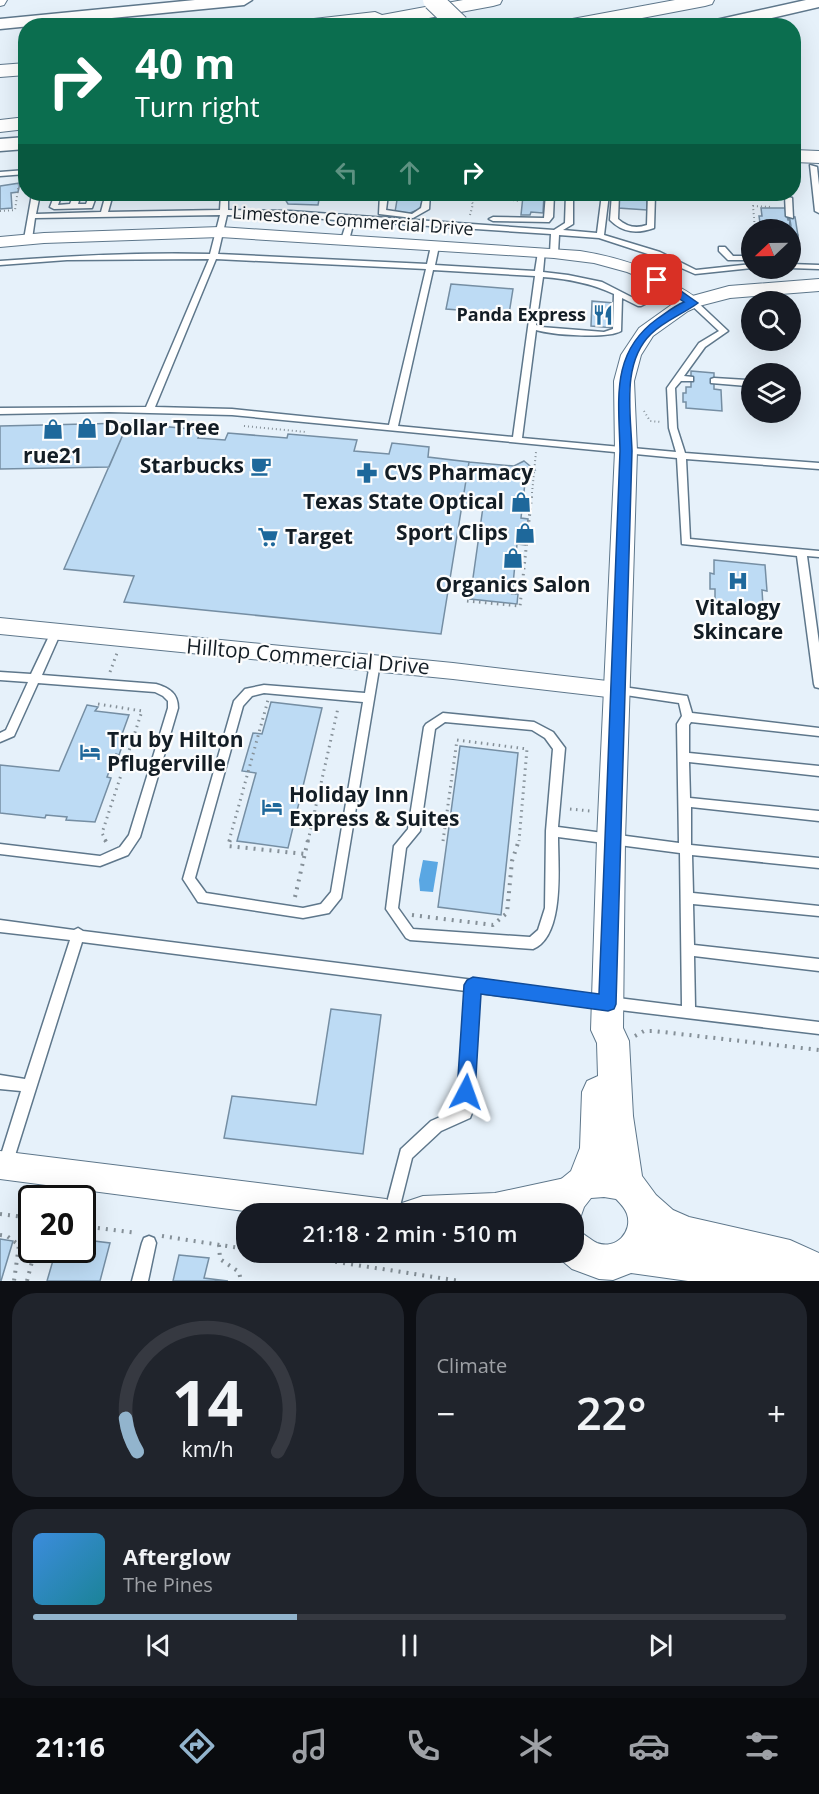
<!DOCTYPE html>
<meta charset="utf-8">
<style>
body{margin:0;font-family:"Open Sans",sans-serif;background:#20242c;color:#f1f3f6;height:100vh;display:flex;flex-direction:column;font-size:22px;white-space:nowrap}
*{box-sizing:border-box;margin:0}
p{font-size:20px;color:#9ea1a6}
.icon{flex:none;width:33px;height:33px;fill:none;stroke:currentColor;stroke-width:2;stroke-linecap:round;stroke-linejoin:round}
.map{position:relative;height:1281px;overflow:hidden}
.details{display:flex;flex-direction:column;gap:12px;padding:12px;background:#0d0f14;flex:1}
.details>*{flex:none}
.top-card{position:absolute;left:18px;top:18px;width:783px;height:183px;border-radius:24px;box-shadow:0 6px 24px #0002;background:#0b6e4f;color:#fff;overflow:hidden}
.needle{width:39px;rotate:248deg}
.tools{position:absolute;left:741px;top:219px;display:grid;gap:12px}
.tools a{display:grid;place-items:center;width:60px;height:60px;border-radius:50%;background:#171b24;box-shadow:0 6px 24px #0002;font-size:30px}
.speed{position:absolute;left:18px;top:1185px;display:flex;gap:12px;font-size:30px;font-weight:700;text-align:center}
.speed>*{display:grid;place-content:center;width:78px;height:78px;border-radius:50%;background:#171b24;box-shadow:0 6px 24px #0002;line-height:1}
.speed .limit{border:3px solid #111;border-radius:9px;background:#fff;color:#111}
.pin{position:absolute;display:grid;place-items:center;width:51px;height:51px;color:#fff;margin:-26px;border-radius:12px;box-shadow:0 3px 9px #0006}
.me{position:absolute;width:66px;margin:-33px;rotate:4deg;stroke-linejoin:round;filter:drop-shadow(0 0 4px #0008)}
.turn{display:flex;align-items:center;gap:21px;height:126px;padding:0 18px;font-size:27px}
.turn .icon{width:78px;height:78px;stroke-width:2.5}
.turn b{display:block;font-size:42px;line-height:51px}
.lanes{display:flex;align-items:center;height:57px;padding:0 18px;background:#0003;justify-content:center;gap:30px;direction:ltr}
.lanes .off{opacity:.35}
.big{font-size:45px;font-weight:600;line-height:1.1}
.details .widget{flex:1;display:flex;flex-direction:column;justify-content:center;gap:9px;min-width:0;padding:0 21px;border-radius:24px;background:#20242c}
.details .dial{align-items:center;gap:0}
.dial svg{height:156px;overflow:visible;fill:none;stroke:#363941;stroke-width:7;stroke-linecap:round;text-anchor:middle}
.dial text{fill:#f1f3f6;stroke:none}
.song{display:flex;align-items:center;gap:18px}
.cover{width:72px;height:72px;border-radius:9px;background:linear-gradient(135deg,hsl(210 70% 55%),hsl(190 70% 35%))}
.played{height:6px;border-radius:3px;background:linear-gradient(90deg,#92b4cd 35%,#363941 35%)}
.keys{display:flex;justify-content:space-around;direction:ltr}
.heat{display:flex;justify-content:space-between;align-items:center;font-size:33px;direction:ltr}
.details .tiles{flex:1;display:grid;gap:12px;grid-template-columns:1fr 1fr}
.widget:last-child{grid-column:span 2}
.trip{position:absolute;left:236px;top:1203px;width:348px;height:60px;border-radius:24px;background:#171b24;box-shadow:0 6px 24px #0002;font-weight:600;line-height:60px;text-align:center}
.menu{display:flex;height:96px;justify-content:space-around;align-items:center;background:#090b0e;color:#9ea1a6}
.menu .icon{width:42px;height:42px}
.menu .current{color:#92b4cd}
.menu b{font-size:27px;color:#f1f3f6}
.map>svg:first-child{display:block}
</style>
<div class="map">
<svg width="819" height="1281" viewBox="0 0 819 1281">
<rect width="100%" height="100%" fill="#e6f1fa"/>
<path fill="#5aa7e3" d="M423 860 438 862 433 892 420 891 419 880Z"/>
<path fill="#bddbf4" stroke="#758ea3" stroke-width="1.5" d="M20 183 18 192 11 193 12 208 0 209V186Z
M130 194H171V199L129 200Z
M272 194H320L318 205 288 204 285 199H271Z
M398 194H424L420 209 410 213 395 212Z
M526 194 544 195 543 213 531 212 530 215H521L523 196H526Z
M619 194 647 198V210L618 208Z
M761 208H785L788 220H790L789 230H761L759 216H762Z
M788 216 795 217 798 236 790 235 788 226H791L790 220Z
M451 284 513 289 509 314 446 309Z
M592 301 614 303V328L591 326Z
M691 371 714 373V389L721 390 722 411 686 408V402H683V393H686V387H691Z
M128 423 201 430 198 438 225 440 228 433 287 438 288 434 357 440 354 451 389 454 392 443 429 447 428 457 469 462 441 634 124 602 134 576 64 569Z
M128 423 109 467 0 469V426Z
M524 461 535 470 526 474 521 518 528 519 525 545 517 544 512 594H518L517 604 470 599 483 507 462 505 469 462 514 466Z
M714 560 765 565 767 591 762 590 763 606 715 601V589H710V573L714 574Z
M271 702 322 708 288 848 237 841 256 773 242 771 253 733 262 734Z
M87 705 98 707 95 711 129 715 121 737 125 738 119 755 116 754 107 777 111 778 95 822 66 820 67 817 46 815 45 818 0 813V765L59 771Z
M460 746 518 753 501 915 438 907Z
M331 1009 381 1015 363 1154 224 1138 232 1096 316 1105Z
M0 1239 13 1241 1 1281H0Z
M86 1240 110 1243 100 1281H47L56 1250 83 1251Z
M179 1255 209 1258 204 1278 228 1281H173Z"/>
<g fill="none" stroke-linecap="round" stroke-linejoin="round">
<g stroke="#5e778b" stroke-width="3">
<path id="service" d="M810 165 817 167 819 185V213L815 211Z
M26 170V174L0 176V172Z
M32 194H40L36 214 101 212 106 194H113L108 212 220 210 221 194H228V210L290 211 554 230 565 223 566 194H573V224L563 230 597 233 602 194H609L604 235 660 252 696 270 752 264V268L695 274 654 256 599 238 559 235 558 253 554 255 550 253 551 234 354 221 349 240 345 242 341 240 347 221 290 216 227 215 218 254 427 264 431 246 435 244 439 246 435 265 535 271 538 252 542 250H545L543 272 568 275 602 282 645 304 641 306H638L622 298 621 331C608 339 552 335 536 330L522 438 676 452 669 428 667 388 699 343 719 331 688 302 692 300H695L728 331 705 347 684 376 693 377V381H681L675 388 677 428 685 453 819 463V469L686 459 690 539 819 551V557L807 556 819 643V688L815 687 814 684 797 556 682 544 677 458 232 415 109 412 0 414V408L146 407 209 259 67 260 0 265V261C70 256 140 252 210 254L220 215 35 218 32 239 28 241 24 239ZM216 259 426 269 389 425 232 409 155 407ZM433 270 535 276 513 437 398 426ZM543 277C568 279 591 283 614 294L613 329 604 332 541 327 536 325Z
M55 194H62L58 205 70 204 74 194H81L78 204H86L90 194H97L92 208 54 209 50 207Z
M380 194H388L386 210 412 214 421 208 424 194H430L429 209 413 218 379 214Z
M546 194H554L553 217 549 222 493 221 489 219 493 217 544 218Z
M612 194H619L618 219C627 227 636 229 647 225L648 194H655L654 228C637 234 623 233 610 220Z
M785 196 792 198 793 218 786 216Z
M790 233 797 235 798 252 790 258Z
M719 247H725L733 256H752V260H728L719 251Z
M790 264 819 265V269L790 268Z
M714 378 747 380 751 383 747 386 711 383V379Z
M56 628 61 632 42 675 156 684C169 688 178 693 178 708L140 837 128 855 100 866 0 854V844L100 856 120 847 129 835 168 708V701L163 696 155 692 38 683 14 736 0 742V733L6 730 28 682 0 680V672L31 674 51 632Z
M375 659 379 660 380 663 341 898 329 913 303 918 198 902 183 879 234 701 245 689 264 685 365 693 370 663 371 660ZM264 693 363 702 331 892 321 904 303 908 206 893 195 878 243 706 252 696Z
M616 686 687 696 692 713 819 728V736L691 722 689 725V753L819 766V776L689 762 690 798 819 811V821L691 807V845L819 858V868L692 855 693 893 819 906V916L693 904 694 945 819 959V971L694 956 695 1007 819 1022V1034L479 993 472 1113 470 1118 441 1131 412 1158 398 1214H384L401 1149 431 1121 458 1109 466 991 82 942 12 1165 10 1170 5 1172 0 1170V1158L21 1091 0 1089V1075L25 1079 70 940 0 932V920L74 930 78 928 83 931 682 1006 680 853 558 837C558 865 565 936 533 949L410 940 406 938 386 909 394 846 408 829 424 727 426 724 443 713 534 722 553 732 565 748 558 827 679 843 677 724 682 716 679 703 612 693 611 690 612 687ZM445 722 532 730 545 738 553 749 546 831 545 908 538 930 530 937 413 929 398 908 406 848 420 831 435 729Z
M149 1236 154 1238 156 1243 148 1281H132L142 1243 144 1238Z"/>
</g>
<g stroke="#5e778b" stroke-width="2">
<path id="minor" d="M0 0H7L4 5 0 6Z
M220 227 580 251C617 257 651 267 681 288 688 292 695 296 700 302L692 307 686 305 651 282 627 272 594 263 554 258 220 237 44 243 0 247V237L44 233Z
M0 618 453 663 616 682 624 684 627 690 624 696 616 698 453 679 0 634Z
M0 1151 386 1199 398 1206 399 1204 423 1196 495 1193 574 1176 584 1180 588 1190 584 1200 536 1214H268L0 1179Z"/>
</g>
<g stroke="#5e778b" stroke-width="2">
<path id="tertiary" d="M819 279V291L730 298 699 306 688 311 653 336 641 355 634 381 637 451 625 840 623 1028 629 1041 633 1116 642 1176 656 1195 673 1210 689 1217 790 1240 819 1253V1281H688L631 1273 613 1280 599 1279 572 1269 560 1259 558 1252H573V1214H546L555 1189 560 1180 571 1171 580 1148 582 1092 587 1081 598 1076 597 1043 591 1030 597 840 615 451 614 381 621 355 639 328 674 303 685 298 729 286ZM604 1197 616 1199C620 1203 625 1208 627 1214 633 1232 616 1250 597 1243 591 1240 582 1232 573 1228L577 1227 584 1207 591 1198Z"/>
</g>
<g stroke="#5e778b" stroke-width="3">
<path id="secondary" d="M195 0H252L244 5 0 29V19Z
M806 0H819V7L737 26H705L707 22Z
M26 137V149L0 151V139Z"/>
</g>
<g stroke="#5e778b" stroke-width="2">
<path id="primary" d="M794 150 819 151V163L794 162Z"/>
</g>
<g stroke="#5e778b" stroke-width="2">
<path id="motorway" d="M463 0H502L500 4 493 6 386 26H296L298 22 305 20 375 12 382 15Z
M675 0H714L712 4 705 6 600 26H558L560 22 567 20Z
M26 63V75L0 77V65Z
M26 117V129L0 132V120Z"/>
</g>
<path stroke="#859098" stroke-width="2" stroke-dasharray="1 3" stroke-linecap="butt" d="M513 200 519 201 520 194
M0 211 15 210 19 182
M470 215 473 204 470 199H486
M755 230 753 206 772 207
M764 269 767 276
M644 411 650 421 661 422
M244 426 306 432
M532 493 536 452"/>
<path stroke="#859098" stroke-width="3" stroke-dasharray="1.5 4.5" stroke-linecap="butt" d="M467 601 520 606 532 492
M110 672 117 653
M98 704 142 711 102 833 106 841
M570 809 590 811
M229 841 268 700
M308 841 338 708
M443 841 457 740 527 749 519 841"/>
<path stroke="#859098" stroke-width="4" stroke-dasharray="2 6" stroke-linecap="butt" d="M105 840 108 845
M230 840 228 846 305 854
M295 897 308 840
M412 915 493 925 507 913 512 861 519 840
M635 1036 644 1031H654L819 1050
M0 1214 32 1218
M82 1226 137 1233
M0 1235 7 1236 19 1245 14 1281
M162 1236 246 1249
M219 1245 220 1259 239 1272 241 1281
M272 1252 460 1281
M27 1281 35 1250"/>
<use href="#service" fill="#fff" fill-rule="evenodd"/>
<use href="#minor" fill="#fff" fill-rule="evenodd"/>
<use href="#tertiary" fill="#fff" fill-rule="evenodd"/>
<use href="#secondary" fill="#fff" fill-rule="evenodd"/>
<use href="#primary" fill="#fff" fill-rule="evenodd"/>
<use href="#motorway" fill="#fff" fill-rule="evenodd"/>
<g stroke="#5e778b" stroke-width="22" stroke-linecap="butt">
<path id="primary-bridge" d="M433 0 459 25"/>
</g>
<use href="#primary-bridge" stroke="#fff" stroke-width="20"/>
</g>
<path fill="#1a73e8" stroke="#114b97" stroke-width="1.5" d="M654 277H661L698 303C685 313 664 321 651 334 621 363 631 414 632 451L616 1004 614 1009 608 1011 481 994 475 1092 473 1098 466 1100 460 1098 457 1092 464 985 467 980 473 977 599 994 620 451C619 400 610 353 657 319 666 313 674 306 684 302L654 282Z"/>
<defs>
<g id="restaurant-bare" transform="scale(1.62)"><path d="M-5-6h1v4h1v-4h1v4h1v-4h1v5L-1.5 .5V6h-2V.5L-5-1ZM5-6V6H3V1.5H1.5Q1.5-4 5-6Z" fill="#1e689b" stroke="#fdfdfd" stroke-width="2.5" paint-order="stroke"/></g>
<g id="shop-bare" transform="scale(1.62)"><path d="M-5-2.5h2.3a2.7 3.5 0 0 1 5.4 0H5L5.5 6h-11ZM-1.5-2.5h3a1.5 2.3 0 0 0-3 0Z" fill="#1e689b" stroke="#fdfdfd" stroke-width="2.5" paint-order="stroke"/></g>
<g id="cafe-bare" transform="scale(1.62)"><path d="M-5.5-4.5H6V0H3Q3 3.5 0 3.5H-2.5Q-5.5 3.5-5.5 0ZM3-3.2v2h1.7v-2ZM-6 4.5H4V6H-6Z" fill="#1e689b" stroke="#fdfdfd" stroke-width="2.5" paint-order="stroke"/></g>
<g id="pharmacy-bare" transform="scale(1.62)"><path d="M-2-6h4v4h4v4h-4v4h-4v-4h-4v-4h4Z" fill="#1e689b" stroke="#fdfdfd" stroke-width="2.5" paint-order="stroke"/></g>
<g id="supermarket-bare" transform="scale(1.62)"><path d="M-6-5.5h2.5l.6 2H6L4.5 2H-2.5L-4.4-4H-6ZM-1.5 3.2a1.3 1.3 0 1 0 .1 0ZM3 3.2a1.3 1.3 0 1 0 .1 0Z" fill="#1e689b" stroke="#fdfdfd" stroke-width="2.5" paint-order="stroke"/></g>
<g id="hospital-bare" transform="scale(1.62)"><path d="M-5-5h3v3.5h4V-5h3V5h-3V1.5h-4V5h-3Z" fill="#1e689b" stroke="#fdfdfd" stroke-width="2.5" paint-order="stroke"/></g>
<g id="hotel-bare" transform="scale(1.62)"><path d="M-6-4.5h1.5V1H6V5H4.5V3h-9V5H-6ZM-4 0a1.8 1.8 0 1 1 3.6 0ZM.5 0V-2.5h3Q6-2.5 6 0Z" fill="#1e689b" stroke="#fdfdfd" stroke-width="2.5" paint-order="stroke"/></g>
</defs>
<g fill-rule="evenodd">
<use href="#restaurant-bare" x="603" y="315"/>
<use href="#shop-bare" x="87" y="428"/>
<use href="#shop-bare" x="53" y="429"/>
<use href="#cafe-bare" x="261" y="466"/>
<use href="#pharmacy-bare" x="367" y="473"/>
<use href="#shop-bare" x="521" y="502"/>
<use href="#shop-bare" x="525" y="533"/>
<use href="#supermarket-bare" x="268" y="537"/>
<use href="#shop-bare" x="513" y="558"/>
<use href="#hospital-bare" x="738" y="581"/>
<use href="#hotel-bare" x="90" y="752"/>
<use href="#hotel-bare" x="272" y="807"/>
</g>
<g text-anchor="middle" stroke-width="4.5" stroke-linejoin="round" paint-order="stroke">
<g font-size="18" fill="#131d25" stroke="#fdfdfd">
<text transform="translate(353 221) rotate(4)" y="6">Limestone Commercial Drive</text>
</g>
<g font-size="18" font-weight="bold" fill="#131d25" stroke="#fdfdfd" text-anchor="end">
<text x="586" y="321">Panda Express</text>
</g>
<g font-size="21" font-weight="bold" fill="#131d25" stroke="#fdfdfd" text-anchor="start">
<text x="104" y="435">Dollar Tree</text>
<text x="53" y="463" text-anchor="middle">rue21</text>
<text x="244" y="473" text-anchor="end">Starbucks</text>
<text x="384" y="480">CVS Pharmacy</text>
<text x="504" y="509" text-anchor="end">Texas State Optical</text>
<text x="508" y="540" text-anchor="end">Sport Clips</text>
<text x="285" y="544">Target</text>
<text x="513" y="592" text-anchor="middle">Organics Salon</text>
<text x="738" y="615" text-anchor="middle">Vitalogy<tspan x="738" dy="24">Skincare</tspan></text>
<text x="107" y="747">Tru by Hilton<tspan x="107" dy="24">Pflugerville</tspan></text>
<text x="289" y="802">Holiday Inn<tspan x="289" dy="24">Express &amp; Suites</tspan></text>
</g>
<g font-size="21" fill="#131d25" stroke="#fdfdfd">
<text transform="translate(308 657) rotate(5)" y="7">Hilltop Commercial Drive</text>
</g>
</g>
</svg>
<div class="tools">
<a><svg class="needle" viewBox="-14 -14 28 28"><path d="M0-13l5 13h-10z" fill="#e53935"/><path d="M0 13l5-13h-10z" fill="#9ea1a6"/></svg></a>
<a><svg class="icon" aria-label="search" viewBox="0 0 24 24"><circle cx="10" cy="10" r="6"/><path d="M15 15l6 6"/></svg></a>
<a><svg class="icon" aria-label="layers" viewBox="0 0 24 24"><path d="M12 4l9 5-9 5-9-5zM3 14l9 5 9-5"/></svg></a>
</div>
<div class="speed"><div class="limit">20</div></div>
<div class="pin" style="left:657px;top:280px;background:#d93025"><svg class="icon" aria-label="arrive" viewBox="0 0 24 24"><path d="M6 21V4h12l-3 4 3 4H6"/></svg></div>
<svg class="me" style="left:466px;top:1092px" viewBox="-20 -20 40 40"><path d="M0-17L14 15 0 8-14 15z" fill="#1a73e8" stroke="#fff" stroke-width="4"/></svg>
<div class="trip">21:18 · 2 min · 510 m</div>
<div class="top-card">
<div class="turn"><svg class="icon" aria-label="right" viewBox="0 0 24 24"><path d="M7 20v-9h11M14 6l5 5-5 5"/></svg><div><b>40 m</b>Turn right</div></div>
<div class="lanes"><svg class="icon off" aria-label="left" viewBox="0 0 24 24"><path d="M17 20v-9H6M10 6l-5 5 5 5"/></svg><svg class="icon off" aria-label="ahead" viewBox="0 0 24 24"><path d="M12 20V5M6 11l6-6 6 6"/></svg><svg class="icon" aria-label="right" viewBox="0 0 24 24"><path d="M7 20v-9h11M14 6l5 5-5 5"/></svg></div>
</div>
</div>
<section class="details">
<div class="tiles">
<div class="widget dial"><svg viewBox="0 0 100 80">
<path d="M14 69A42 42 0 1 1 86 69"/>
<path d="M14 69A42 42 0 0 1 8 52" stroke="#92b4cd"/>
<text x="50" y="56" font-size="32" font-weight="700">14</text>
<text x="50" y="72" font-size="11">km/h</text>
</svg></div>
<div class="widget"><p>Climate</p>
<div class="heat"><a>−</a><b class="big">22°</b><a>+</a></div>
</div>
<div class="widget">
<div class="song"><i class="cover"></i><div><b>Afterglow</b><p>The Pines</p></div></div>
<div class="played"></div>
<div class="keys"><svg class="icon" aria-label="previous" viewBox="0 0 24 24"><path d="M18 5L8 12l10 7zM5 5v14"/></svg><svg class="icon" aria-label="pause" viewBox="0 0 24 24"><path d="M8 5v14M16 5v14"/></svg><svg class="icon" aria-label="next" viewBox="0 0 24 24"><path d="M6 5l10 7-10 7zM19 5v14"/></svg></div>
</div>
</div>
</section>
<nav class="menu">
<b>21:16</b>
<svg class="icon current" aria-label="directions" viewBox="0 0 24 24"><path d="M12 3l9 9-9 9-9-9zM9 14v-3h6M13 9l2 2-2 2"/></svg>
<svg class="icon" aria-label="music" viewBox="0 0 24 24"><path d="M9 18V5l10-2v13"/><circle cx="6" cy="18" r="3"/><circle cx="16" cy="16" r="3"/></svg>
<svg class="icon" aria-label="phone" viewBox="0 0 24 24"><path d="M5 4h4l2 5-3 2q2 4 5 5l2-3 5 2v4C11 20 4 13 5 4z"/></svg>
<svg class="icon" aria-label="climate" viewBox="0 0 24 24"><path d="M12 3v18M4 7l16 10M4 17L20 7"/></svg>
<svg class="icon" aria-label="car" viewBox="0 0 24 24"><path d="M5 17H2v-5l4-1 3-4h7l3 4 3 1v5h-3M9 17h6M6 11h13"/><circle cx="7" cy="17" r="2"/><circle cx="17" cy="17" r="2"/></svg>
<svg class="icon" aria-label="filters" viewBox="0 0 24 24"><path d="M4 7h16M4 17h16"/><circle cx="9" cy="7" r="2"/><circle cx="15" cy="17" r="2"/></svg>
</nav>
